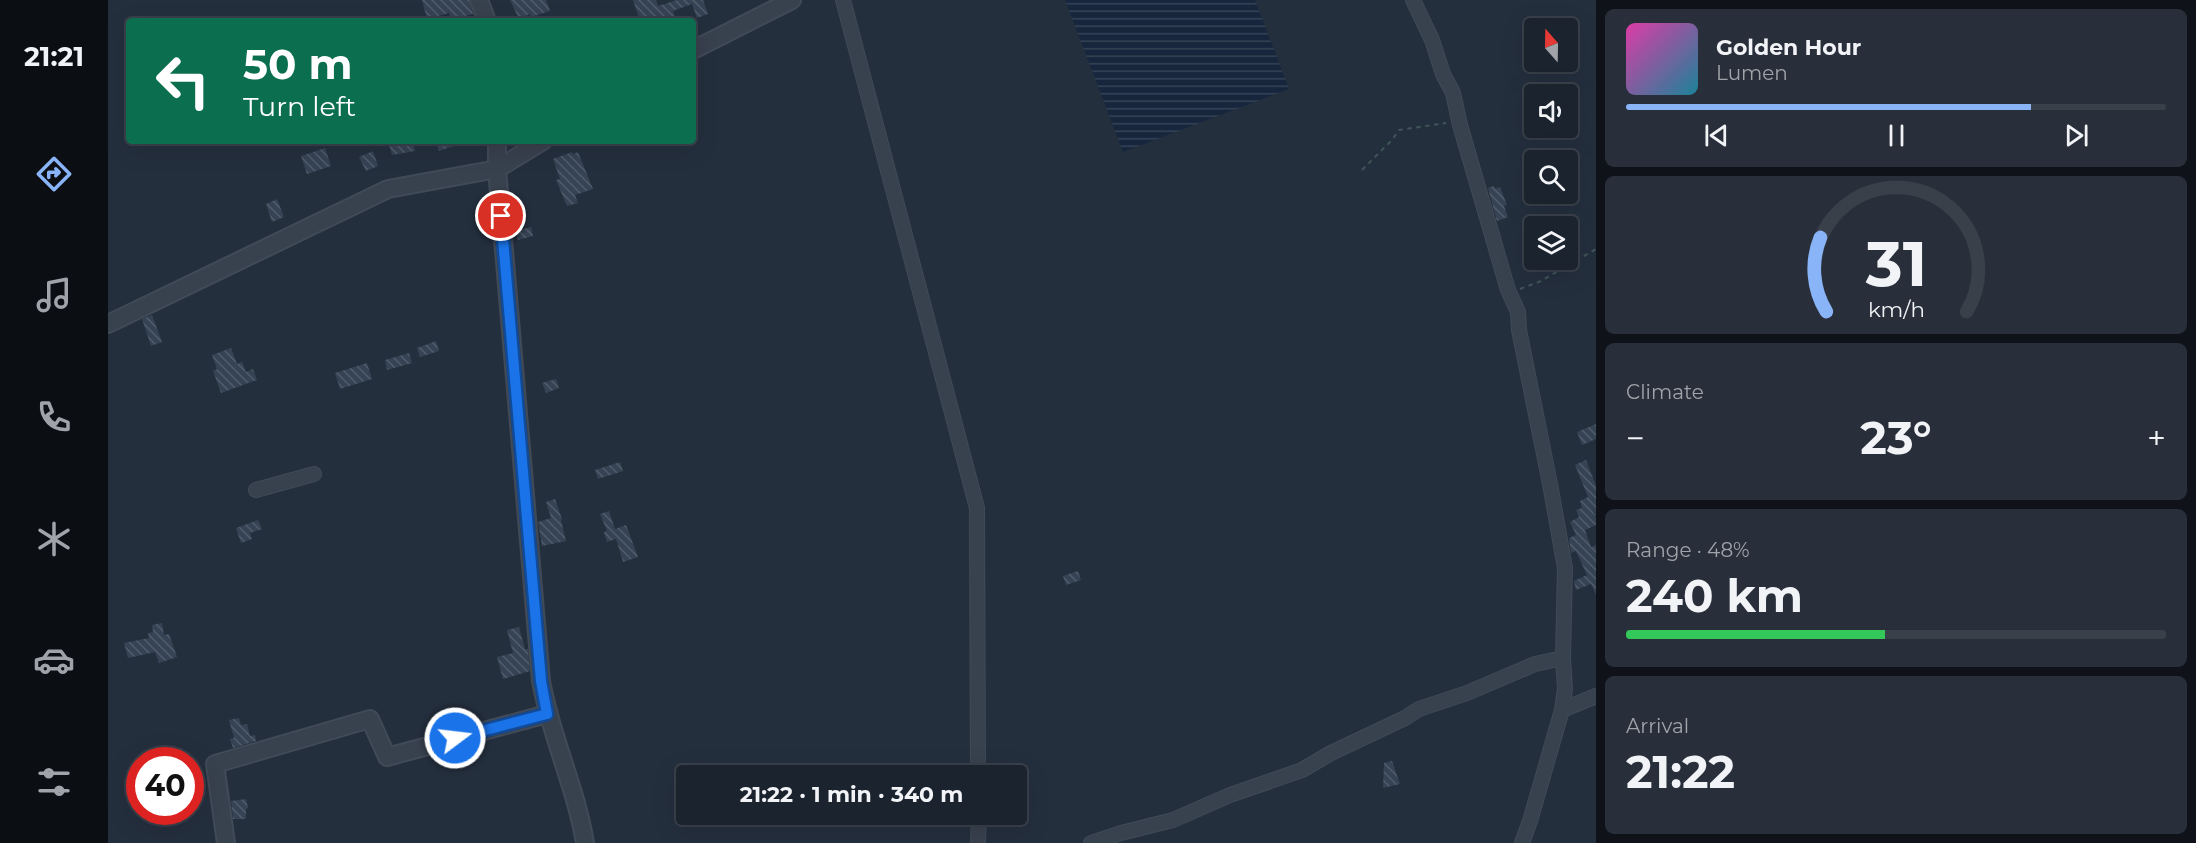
<!DOCTYPE html>
<meta charset="utf-8">
<style>
body{margin:0;font-family:Montserrat,sans-serif;background:#282f3a;color:#f1f3f6;height:100vh;display:flex;flex-direction:column;font-size:22px;white-space:nowrap}
*{box-sizing:border-box;margin:0}
p{font-size:20px;color:#a0a4aa}
.icon{flex:none;width:33px;height:33px;fill:none;stroke:currentColor;stroke-width:2;stroke-linecap:round;stroke-linejoin:round}
.map{position:relative;flex:1;overflow:hidden}
.side{display:flex;flex-direction:column;gap:9px;padding:9px;background:#0f1319;width:600px}
.side>*{flex:none}
.banner{position:absolute;left:18px;top:18px;width:570px;height:126px;border-radius:6px;box-shadow:0 6px 24px #0002,0 0 0 2px #39404a;background:#0b6e4f;color:#fff;overflow:hidden}
.needle{width:39px;rotate:340deg}
.fabs{position:absolute;left:1416px;top:18px;display:grid;gap:12px}
.fabs a{display:grid;place-items:center;width:54px;height:54px;border-radius:6px;background:#1b232e;box-shadow:0 6px 24px #0002,0 0 0 2px #39404a;font-size:30px}
.speed{position:absolute;left:18px;top:747px;display:flex;gap:12px;font-size:30px;font-weight:700;text-align:center}
.speed>*{display:grid;place-content:center;width:78px;height:78px;border-radius:50%;background:#1b232e;box-shadow:0 6px 24px #0002,0 0 0 2px #39404a;line-height:1}
.speed .limit{border:9px solid #d22;background:#fff;color:#111}
.pin{position:absolute;display:grid;place-items:center;width:51px;height:51px;color:#fff;margin:-26px;border:3px solid #fff;border-radius:50%;box-shadow:0 2px 6px #0007}
.me{position:absolute;width:66px;margin:-33px;rotate:75deg;stroke-linejoin:round;filter:drop-shadow(0 0 4px #0008)}
.turn{display:flex;align-items:center;gap:21px;height:126px;padding:0 18px;font-size:27px}
.turn .icon{width:78px;height:78px;stroke-width:2.5}
.turn b{display:block;font-size:42px;line-height:51px}
.big{font-size:45px;font-weight:700;line-height:1.1}
.side .tile{flex:1;display:flex;flex-direction:column;justify-content:center;gap:9px;min-width:0;padding:0 21px;border-radius:9px;background:#282f3a}
.side .dial{align-items:center;gap:0}
.dial svg{height:156px;overflow:visible;fill:none;stroke:#39404a;stroke-width:7;stroke-linecap:round;text-anchor:middle}
.dial text{fill:#f1f3f6;stroke:none}
.song{display:flex;align-items:center;gap:18px}
.cover{width:72px;height:72px;border-radius:9px;background:linear-gradient(135deg,hsl(320 70% 55%),hsl(190 70% 35%))}
.played{height:6px;border-radius:3px;background:linear-gradient(90deg,#8ab4f8 75%,#39404a 75%)}
.keys{display:flex;justify-content:space-around;direction:ltr}
.heat{display:flex;justify-content:space-between;align-items:center;font-size:33px;direction:ltr}
.charge{height:9px;border-radius:4px;background:linear-gradient(90deg,#34c759 48%,#39404a 0)}
.trip{position:absolute;left:568px;top:765px;width:351px;height:60px;border-radius:6px;background:#1b232e;box-shadow:0 6px 24px #0002,0 0 0 2px #39404a;font-weight:700;line-height:60px;text-align:center}
main{display:flex;flex:1;min-height:0}
.menu{display:flex;flex-direction:column;width:108px;justify-content:space-around;align-items:center;background:#0b0e12;color:#a0a4aa}
.menu .icon{width:42px;height:42px}
.menu .on{color:#8ab4f8}
.menu b{font-size:27px;color:#f1f3f6}
.map>svg:first-child{display:block}
</style>
<main>
<nav class="menu">
<b>21:21</b>
<svg class="icon on" aria-label="directions" viewBox="0 0 24 24"><path d="M12 3l9 9-9 9-9-9zM9 14v-3h6M13 9l2 2-2 2"/></svg>
<svg class="icon" aria-label="music" viewBox="0 0 24 24"><path d="M9 18V5l10-2v13"/><circle cx="6" cy="18" r="3"/><circle cx="16" cy="16" r="3"/></svg>
<svg class="icon" aria-label="phone" viewBox="0 0 24 24"><path d="M5 4h4l2 5-3 2q2 4 5 5l2-3 5 2v4C11 20 4 13 5 4z"/></svg>
<svg class="icon" aria-label="climate" viewBox="0 0 24 24"><path d="M12 3v18M4 7l16 10M4 17L20 7"/></svg>
<svg class="icon" aria-label="car" viewBox="0 0 24 24"><path d="M5 17H2v-5l4-1 3-4h7l3 4 3 1v5h-3M9 17h6M6 11h13"/><circle cx="7" cy="17" r="2"/><circle cx="17" cy="17" r="2"/></svg>
<svg class="icon" aria-label="filters" viewBox="0 0 24 24"><path d="M4 7h16M4 17h16"/><circle cx="9" cy="7" r="2"/><circle cx="15" cy="17" r="2"/></svg>
</nav>
<div class="map">
<svg width="1488" height="843" viewBox="0 0 1488 843">
<defs>
<pattern id="water-rules" width="6" height="5" patternUnits="userSpaceOnUse" patternTransform="scale(1.5)"><rect width="6" height="5" fill="#17263c"/><path d="M0 2.5h6" fill="none" stroke="#364457"/></pattern>
<pattern id="building-back-hatch" width="6" height="6" patternUnits="userSpaceOnUse" patternTransform="scale(1.5)"><rect width="6" height="6" fill="#364354"/><path d="M-1 5l2 2M0 0l6 6M5-1l2 2" fill="none" stroke="#515c6b"/></pattern>
</defs>
<rect width="100%" height="100%" fill="#242f3e"/>
<path fill="url(#water-rules)" d="M957 0H1147L1181 89 1015 152Z"/>
<path fill="url(#building-back-hatch)" d="M314 0H361L365 14 353 17 354 21H344L341 13 319 19Z
M402 0H438L442 11 423 17 422 14 411 19Z
M525 0H548L550 6 569 0H595L600 14 589 18 584 4 565 11 568 21H532Z
M280 141H305L307 151 284 155Z
M328 141H357V142L331 151Z
M217 148 223 166 199 174 193 156Z
M265 151 270 166 258 171 251 157Z
M464 152 465 154 470 152 485 189 467 195 470 203 459 206 448 180 452 179 445 159Z
M1386 186 1387 189 1392 187 1399 205 1396 206 1400 217 1389 221 1380 188Z
M169 199 176 217 164 222 158 204Z
M423 227 425 236 410 240 408 231Z
M44 315 54 342 43 346 34 319Z
M328 341 331 351 312 357 309 348Z
M123 348 129 364 134 362 138 372 145 369 149 380 113 393 105 371 109 369 104 355Z
M301 353 304 363 279 370 277 360Z
M259 363 264 379 232 389 227 373Z
M448 379 451 388 438 393 434 383Z
M1488 424V439L1474 445 1469 432Z
M1478 460 1488 486V516L1483 506 1488 518V525L1477 530 1483 547 1488 545V595L1483 584 1468 590 1466 581 1479 575 1468 551 1463 553 1461 538 1468 535 1462 522 1471 517 1468 510 1474 508 1472 501 1480 497 1467 465Z
M512 462 515 471 490 479 487 470Z
M447 499 454 519 453 520 458 541 434 546 430 522 443 518 438 502Z
M501 511 507 529 518 525 530 557 515 562 508 539 499 542 496 532 499 531 492 514Z
M150 520 154 529 142 533 144 539 133 543 128 528Z
M970 571 973 580 958 585 955 576Z
M54 623 56 635 61 634 69 657 51 663 47 652 20 658 16 643 41 638 40 633 45 632 44 625Z
M411 627 417 649H420L422 671 395 679 389 657 405 653 399 630Z
M131 718 133 725 139 724 142 736 147 735 148 741 125 748 122 739 126 738 121 720Z
M1284 761 1292 784 1275 788 1276 763Z
M138 799 140 808 138 809V819H125L123 801Z"/>
<g fill="none" stroke-linecap="round" stroke-linejoin="round">
<g stroke="#414a57" stroke-width="16">
<path id="minor" d="M735 0 869 508 870 776
M1305 0 1324 40 1335 74 1345 93 1352 125 1400 290 1410 312 1411 330 1442 484 1457 568 1455 658 1457 689 1454 710 1422 821 1414 843
M148 490 206 474
M1454 710 1488 696
M870 843 871 814
M983 843 1013 833 1065 820 1122 795 1194 770 1223 753 1297 718 1311 709 1359 693 1427 664 1455 658"/>
</g>
<g stroke="#414a57" stroke-width="20">
<path id="tertiary" d="M371 0 379 21
M585 50 684 0
M389 141V169L433 681C443 737 468 788 477 843
M0 324 280 189 389 169 435 141
M118 843 107 764 262 719 279 757 439 714"/>
</g>
<path stroke="#3f5557" stroke-width="2" stroke-dasharray="4.5 4.5" stroke-linecap="butt" d="M1254 170 1284 140 1291 130 1338 123
M1412 289 1433 281 1488 249"/>
<use href="#minor" stroke="#38414e" stroke-width="14"/>
<use href="#tertiary" stroke="#38414e" stroke-width="16"/>
</g>
<g fill="none" stroke-linecap="round" stroke-linejoin="round">
<g stroke="#114b97" stroke-width="15">
<path id="route" d="M347 738 439 714 433 681 393 216"/>
</g>
<use href="#route" stroke="#1a73e8" stroke-width="10"/>
</g>
</svg>
<div class="fabs">
<a><svg class="needle" viewBox="-14 -14 28 28"><path d="M0-13l5 13h-10z" fill="#e53935"/><path d="M0 13l5-13h-10z" fill="#a0a4aa"/></svg></a>
<a><svg class="icon" aria-label="sound" viewBox="0 0 24 24"><path d="M4 9h4l5-4v14l-5-4H4zM17 9q2 3 0 6"/></svg></a>
<a><svg class="icon" aria-label="search" viewBox="0 0 24 24"><circle cx="10" cy="10" r="6"/><path d="M15 15l6 6"/></svg></a>
<a><svg class="icon" aria-label="layers" viewBox="0 0 24 24"><path d="M12 4l9 5-9 5-9-5zM3 14l9 5 9-5"/></svg></a>
</div>
<div class="speed"><div class="limit">40</div></div>
<div class="pin" style="left:393px;top:216px;background:#d93025"><svg class="icon" aria-label="arrive" viewBox="0 0 24 24"><path d="M6 21V4h12l-3 4 3 4H6"/></svg></div>
<svg class="me" style="left:347px;top:738px" viewBox="-20 -20 40 40"><circle r="17" fill="#1a73e8" stroke="#fff" stroke-width="3"/><path d="M0-11L8 9 0 5-8 9z" fill="#fff"/></svg>
<div class="trip">21:22 · 1 min · 340 m</div>
<div class="banner">
<div class="turn"><svg class="icon" aria-label="left" viewBox="0 0 24 24"><path d="M17 20v-9H6M10 6l-5 5 5 5"/></svg><div><b>50 m</b>Turn left</div></div>
</div>
</div>
<section class="side">
<div class="tile">
<div class="song"><i class="cover"></i><div><b>Golden Hour</b><p>Lumen</p></div></div>
<div class="played"></div>
<div class="keys"><svg class="icon" aria-label="previous" viewBox="0 0 24 24"><path d="M18 5L8 12l10 7zM5 5v14"/></svg><svg class="icon" aria-label="pause" viewBox="0 0 24 24"><path d="M8 5v14M16 5v14"/></svg><svg class="icon" aria-label="next" viewBox="0 0 24 24"><path d="M6 5l10 7-10 7zM19 5v14"/></svg></div>
</div>
<div class="tile dial"><svg viewBox="0 0 100 80">
<path d="M14 69A42 42 0 1 1 86 69"/>
<path d="M14 69A42 42 0 0 1 11 31" stroke="#8ab4f8"/>
<text x="50" y="56" font-size="32" font-weight="700">31</text>
<text x="50" y="72" font-size="11">km/h</text>
</svg></div>
<div class="tile"><p>Climate</p>
<div class="heat"><a>−</a><b class="big">23°</b><a>+</a></div>
</div>
<div class="tile"><p>Range · 48%</p><b class="big">240 km</b><div class="charge"></div></div>
<div class="tile"><p>Arrival</p><b class="big">21:22</b></div>
</section>
</main>
